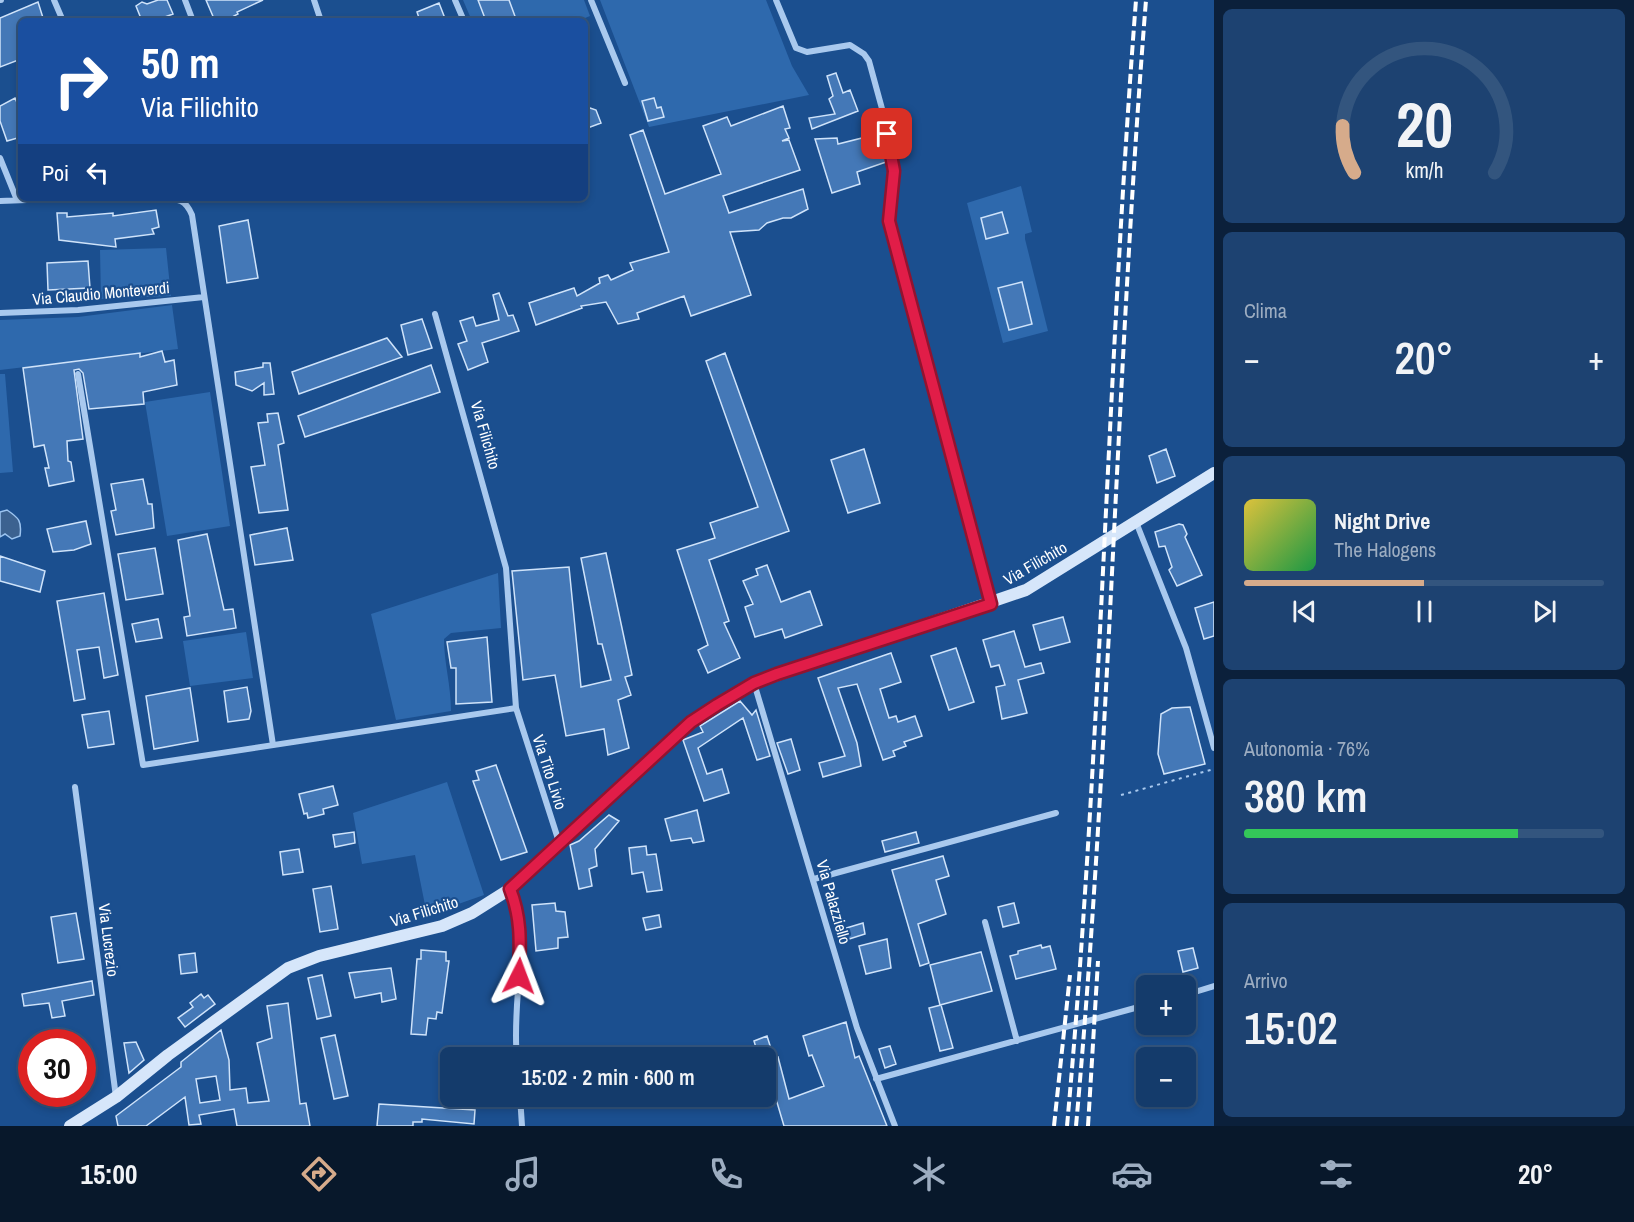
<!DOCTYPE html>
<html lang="it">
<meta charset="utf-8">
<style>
body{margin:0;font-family:"Archivo Narrow",sans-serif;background:#1d4271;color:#f1f3f6;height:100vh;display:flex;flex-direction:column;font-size:22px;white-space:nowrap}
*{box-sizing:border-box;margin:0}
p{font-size:20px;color:#9dadc1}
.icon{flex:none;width:33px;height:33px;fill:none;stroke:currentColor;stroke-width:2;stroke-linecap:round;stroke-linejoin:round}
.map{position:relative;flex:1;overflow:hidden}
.drawer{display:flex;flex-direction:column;gap:9px;padding:9px;background:#0b203b;width:420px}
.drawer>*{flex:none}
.banner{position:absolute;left:18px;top:18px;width:570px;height:183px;border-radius:9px;box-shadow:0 3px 9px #0003,0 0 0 2px #33557e;background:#1a4fa0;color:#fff;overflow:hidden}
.fabs{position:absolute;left:1136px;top:975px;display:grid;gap:12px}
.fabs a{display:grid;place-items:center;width:60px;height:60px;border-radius:9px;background:#143b6b;box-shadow:0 3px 9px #0003,0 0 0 2px #33557e;font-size:30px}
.speed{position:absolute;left:18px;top:1029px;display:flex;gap:12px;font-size:30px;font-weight:700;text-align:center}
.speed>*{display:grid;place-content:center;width:78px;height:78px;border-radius:50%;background:#143b6b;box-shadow:0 3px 9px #0003,0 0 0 2px #33557e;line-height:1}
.speed .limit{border:9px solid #d22;background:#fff;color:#111}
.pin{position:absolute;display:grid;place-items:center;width:51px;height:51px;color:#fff;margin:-26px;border-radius:12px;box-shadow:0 3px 9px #0006}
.me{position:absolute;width:66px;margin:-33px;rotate:3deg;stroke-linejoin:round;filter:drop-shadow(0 0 4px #0008)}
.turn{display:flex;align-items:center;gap:21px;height:126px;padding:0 24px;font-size:27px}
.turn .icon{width:78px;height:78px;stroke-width:2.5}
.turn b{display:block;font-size:42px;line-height:51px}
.then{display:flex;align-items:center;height:57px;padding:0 24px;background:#0003;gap:12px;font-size:22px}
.big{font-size:45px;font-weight:600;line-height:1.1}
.drawer .card{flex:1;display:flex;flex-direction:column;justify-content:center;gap:9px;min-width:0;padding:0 21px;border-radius:9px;background:#1d4271}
.drawer .dial{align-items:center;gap:0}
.dial svg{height:156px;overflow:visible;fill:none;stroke:#33557e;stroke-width:7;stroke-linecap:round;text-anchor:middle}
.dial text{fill:#f1f3f6;stroke:none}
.song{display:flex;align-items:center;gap:18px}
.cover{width:72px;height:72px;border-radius:9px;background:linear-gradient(135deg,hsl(50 70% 55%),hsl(140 70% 35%))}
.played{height:6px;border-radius:3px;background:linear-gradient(90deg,#d6ab8b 50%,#33557e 50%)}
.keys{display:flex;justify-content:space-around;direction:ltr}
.heat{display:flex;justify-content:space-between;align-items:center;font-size:33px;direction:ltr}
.charge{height:9px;border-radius:4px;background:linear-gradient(90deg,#34c759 76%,#33557e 0)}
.trip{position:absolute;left:440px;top:1047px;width:336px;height:60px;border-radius:9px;background:#143b6b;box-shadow:0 3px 9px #0003,0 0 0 2px #33557e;font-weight:600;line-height:60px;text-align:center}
.dock{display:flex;height:96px;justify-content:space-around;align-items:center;background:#08182b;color:#9dadc1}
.dock .icon{width:42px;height:42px}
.dock .on{color:#d6ab8b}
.dock b{font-size:27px;color:#f1f3f6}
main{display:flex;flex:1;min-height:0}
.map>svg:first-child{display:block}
</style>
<main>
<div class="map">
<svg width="1214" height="1126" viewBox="0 0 1214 1126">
<rect width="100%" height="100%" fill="#1b4f8f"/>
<path fill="#2e69ad" d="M463 0H584L590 16 578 21H472Z
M600 0H766L792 66 809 95 649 127Z
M1021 186 1032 232 1025 234V239L1048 331 1003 343 967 203Z
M166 248 171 296 101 299 100 250Z
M172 305 178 349 0 370V320L78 317Z
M0 374H5L13 472 0 473Z
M210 392 230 526 167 536 145 402Z
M498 573 501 628 451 633 444 639C444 663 451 685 451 711L396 720 371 614Z
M246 632 253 678 190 686 183 641Z
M447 782 484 895 427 915 415 855 362 864 353 813Z"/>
<path fill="#3c6290" stroke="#9cc4f0" stroke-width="1.5" d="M7 510C19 518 22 521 20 536L12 539 5 534 0 537V512Z"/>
<path fill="#4478b7" stroke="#cfe3fa" stroke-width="1.5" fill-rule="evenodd" d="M158 0H167L173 14 154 21H142L136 6 142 2 147 4Z
M206 0H263L237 12 238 14 234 16 239 21H215Z
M478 0H509L516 19 486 21Z
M38 2 44 21H21V59L0 67V18Z
M439 3 446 21H420L417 12Z
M836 73 843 93 850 90 858 111 812 129 809 118 835 114 829 99 833 96 827 76Z
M15 98 21 112V137L7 141 0 121V106Z
M654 98 657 108 661 107 664 117 648 121 642 101Z
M783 106 790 128 785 129 789 138 782 141 789 140 800 170 723 196 729 213 803 189 808 209 791 218H783L767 223 759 230 730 232 751 295 691 316 684 296 637 313 639 319 618 324 606 302 581 306 582 308 536 325 529 303 574 288 577 296 600 283 599 278 608 275 611 280 633 270 630 263 669 252 630 135 643 130 665 194 721 174 703 126 727 117 731 126Z
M590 108 596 110 601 123 585 129V110Z
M878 134 886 162 857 172 860 184 832 193 815 139 837 138 838 144Z
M156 210 159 227 152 229 154 234 115 239 116 247 59 240 57 213H67V217L113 213V216Z
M1002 212 1008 233 986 239 981 218Z
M248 220 258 278 227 283 219 226Z
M88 261 90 288 48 290 47 263Z
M1022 282 1032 324 1009 330 998 288Z
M499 293 508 316 513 315 519 331 482 343 488 362 468 370 458 344 467 341 460 321 473 317 476 326 499 320 493 295Z
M422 319 432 348 408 355 401 325Z
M387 338 402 357 299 394 292 372Z
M162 351 165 362 174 360 177 385 143 392 144 404 89 409 83 373 79 369 74 370 83 439 67 441 68 461 71 462 74 481 49 486 45 468H49L44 445 34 447 23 368 140 353V357Z
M725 353 789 531 709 560 729 621 724 623 740 658 708 673 698 650 708 645 677 550 715 538 710 523 758 507 706 361Z
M263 363H270L274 394 264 395V383L252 391 236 385 235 372 263 367Z
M431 365 440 392 305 437 298 416Z
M278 413 284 443 278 445 288 510 259 513 251 467 265 465 258 423 268 422 267 414Z
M864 449 880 503 848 513 831 460Z
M1166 449 1175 476 1157 483 1149 456Z
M143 479 148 504H152L154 528 116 535 111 511 116 510 111 484Z
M86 521 91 544 74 550 53 552 47 529Z
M1179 524 1183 525 1187 534 1185 537 1202 575 1177 586 1169 570 1172 567 1165 546 1159 547 1155 532Z
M287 528 293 560 255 565 250 535Z
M207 534 224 610 233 609 236 628 187 636 184 617 190 616 178 540Z
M155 548 163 594 126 600 118 554Z
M606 553 632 675 625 677 631 695 618 700 629 748 608 755 604 729 566 736 555 675 523 680 512 571 569 567 581 687 611 680 602 644H598L581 558Z
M0 556 45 571 40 592 0 581Z
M767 565 781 602 810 591 822 625 785 638 782 629 755 637 745 607 753 604 743 581 758 575 756 569Z
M104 593 118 675 104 678 99 647 77 650 85 699 74 701 57 601Z
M1214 602V636L1204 639 1195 608Z
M1063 617 1070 642 1040 650 1033 625Z
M158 619 162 638 136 642 132 624Z
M1014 631 1025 667 1041 663 1044 673 1018 680 1027 713 1002 719 996 687 1005 685 999 665 991 667 983 640Z
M487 637 492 702 456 704V668H451L447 642Z
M956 648 974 702 949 710 931 656Z
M891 653 901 682 880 689 889 718 896 716 898 722 915 716 922 736 904 742 906 746 893 751 895 756 883 760 857 684 838 688 857 743 861 766 823 777 819 763 845 756 818 678Z
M247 687 251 711 249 719 228 722 224 691Z
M190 688 198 741 154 749 146 696Z
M740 701 752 715 756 710 770 756 757 760 743 718 698 748 707 774 722 769 729 793 704 801 683 740 703 732 700 726Z
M1190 707 1205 764 1164 774 1158 754 1161 714 1172 708Z
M109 711 114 744 88 748 82 715Z
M791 739 800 770 788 774 777 743Z
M496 765 527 852 501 860 473 781 479 780 476 771Z
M333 786 338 805 323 809 324 814 308 818 307 813 304 814 299 794Z
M697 810 704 841 693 843 691 838 671 841 665 819Z
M609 815 619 821 595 849 597 866 589 869 592 886 579 889 570 845 579 841Z
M354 832 355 843 335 847 333 835Z
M916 832 919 843 885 852 882 841Z
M646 846 647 855 656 854 662 890 647 892 643 872 632 874 629 848Z
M299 849 303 872 283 875 280 852Z
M943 856 949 876 936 880 946 914 918 924 929 963 920 966 892 870Z
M331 886 338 929 320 932 313 889Z
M555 903 556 911 565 912 568 937 558 938V948L536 951 532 905Z
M1014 903 1019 923 1003 927 998 907Z
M76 913 84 959 58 963 51 917Z
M659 915 661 927 646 930 643 918Z
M863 923 865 934 846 940 843 929Z
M887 939 891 968 866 974 859 946Z
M1041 945 1042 948 1050 946 1056 969 1016 979 1010 956 1018 954V951Z
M1193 948 1198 968 1183 972 1178 951Z
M421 950 446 952V961H449L442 1013 437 1012 436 1019 428 1018 426 1035 411 1034 417 959H421Z
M981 952 992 991 940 1005 930 965Z
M195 953 197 972 181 974 179 955Z
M391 968 396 999 382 1002 381 993 355 998 349 973Z
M322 975 331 1016 317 1019 308 978Z
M92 981 94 995 62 1001 65 1016 52 1018 49 1003 24 1006 22 994Z
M201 994 204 998 208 995 215 1004 185 1027 178 1018 193 1007 190 1003Z
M288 1003 300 1104 306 1103 310 1126H237L234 1109 199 1115 201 1124 189 1125 185 1097 146 1126H118L116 1116 181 1067V1062L221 1030 229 1060 230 1090 246 1088 248 1103 269 1101 257 1043 272 1038 267 1006ZM216 1076 220 1100 200 1103 196 1079Z
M941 1005 953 1048 940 1051 929 1008Z
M846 1022 855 1058 859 1056 887 1126H784L768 1072 765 1073V1058H759L754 1041 767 1036 774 1058 778 1057 789 1099 824 1086 812 1055 809 1056 803 1036Z
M335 1035 348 1096 334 1099 321 1038Z
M136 1042 144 1060 129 1073 124 1043Z
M890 1046 896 1064 885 1068 879 1049Z
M379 1104 475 1110 474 1124 422 1119V1122H413V1126H377Z"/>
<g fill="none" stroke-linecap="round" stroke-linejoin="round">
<path stroke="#a9c9ee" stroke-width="2" stroke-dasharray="3 4.5" stroke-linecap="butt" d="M1121 795 1214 769"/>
<path stroke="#a9c9ee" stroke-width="6" d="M0 0H1
M54 0 63 21
M185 0 193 21
M314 0 321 21
M455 0 464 21
M591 0 625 83
M776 0 796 48 807 52 850 45 864 54 869 61 884 116 894 171 889 221 991 603
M0 158 17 200
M160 198C177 199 185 198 192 215L273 745
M0 201 80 198
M0 313 78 310 204 297
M435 314 506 568 516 708 559 842
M78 374 143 765 516 708
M1136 522 1186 648 1214 748
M754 683 857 1028 895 1126
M75 787 116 1097
M814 879 1056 813
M511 889C531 943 511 1001 517 1058
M985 922 1017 1041
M1185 995 1214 986
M876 1079 1146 1005
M520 1096 522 1126"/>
<path stroke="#d6e6fa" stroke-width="12" d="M70 1126 116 1097 168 1055 288 968 319 956 442 926 472 913 510 889 691 722 754 683 1026 590 1214 473"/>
<path stroke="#fff" stroke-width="4" stroke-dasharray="10 4.5" stroke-linecap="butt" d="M1054 1126 1070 975
M1067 1126C1101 752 1107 375 1136 0
M1076 1126C1110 751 1116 375 1146 0
M1088 1126 1098 961"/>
</g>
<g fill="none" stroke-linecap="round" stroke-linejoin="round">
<g stroke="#92132f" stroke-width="15">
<path id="route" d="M519 976C520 945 522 919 510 889L691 722 717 705 754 683 777 674 991 604 889 221 894 171 887 134"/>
</g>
<use href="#route" stroke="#e11d48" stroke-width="10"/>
</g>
<g text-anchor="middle" stroke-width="4.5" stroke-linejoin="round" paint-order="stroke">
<g font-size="16" fill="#fff" stroke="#1b4f8f">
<text transform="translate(101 293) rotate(-5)" y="6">Via Claudio Monteverdi</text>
<text transform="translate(486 435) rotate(74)" y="6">Via Filichito</text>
<text transform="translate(1035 563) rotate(-30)" y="6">Via Filichito</text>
<text transform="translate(550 772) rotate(72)" y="6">Via Tito Livio</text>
<text transform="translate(834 902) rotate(74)" y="6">Via Palazziello</text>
<text transform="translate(424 911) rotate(-17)" y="6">Via Filichito</text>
<text transform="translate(109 940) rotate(83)" y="6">Via Lucrezio</text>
</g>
</g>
</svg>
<div class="fabs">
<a>+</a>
<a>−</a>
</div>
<div class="speed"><div class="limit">30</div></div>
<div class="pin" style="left:887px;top:134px;background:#d93025"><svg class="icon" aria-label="arrive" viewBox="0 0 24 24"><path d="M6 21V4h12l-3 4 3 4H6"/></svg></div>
<svg class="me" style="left:519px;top:976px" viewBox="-20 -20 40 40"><path d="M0-17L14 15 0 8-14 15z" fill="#e11d48" stroke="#fff" stroke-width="4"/></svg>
<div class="trip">15:02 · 2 min · 600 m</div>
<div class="banner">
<div class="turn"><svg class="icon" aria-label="right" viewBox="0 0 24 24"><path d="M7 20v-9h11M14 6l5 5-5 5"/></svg><div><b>50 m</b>Via Filichito</div></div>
<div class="then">Poi<svg class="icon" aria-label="left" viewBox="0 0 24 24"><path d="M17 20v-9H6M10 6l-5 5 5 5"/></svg></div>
</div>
</div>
<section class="drawer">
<div class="card dial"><svg viewBox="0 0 100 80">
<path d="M14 69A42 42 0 1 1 86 69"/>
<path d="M14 69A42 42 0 0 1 8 45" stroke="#d6ab8b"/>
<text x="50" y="56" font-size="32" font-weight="700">20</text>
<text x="50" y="72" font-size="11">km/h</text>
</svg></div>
<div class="card"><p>Clima</p>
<div class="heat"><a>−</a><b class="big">20°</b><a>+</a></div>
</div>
<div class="card">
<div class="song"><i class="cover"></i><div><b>Night Drive</b><p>The Halogens</p></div></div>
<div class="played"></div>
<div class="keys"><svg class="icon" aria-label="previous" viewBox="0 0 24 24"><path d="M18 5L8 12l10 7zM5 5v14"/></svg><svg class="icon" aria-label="pause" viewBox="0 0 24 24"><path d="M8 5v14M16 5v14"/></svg><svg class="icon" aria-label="next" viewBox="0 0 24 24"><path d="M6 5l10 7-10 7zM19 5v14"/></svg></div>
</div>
<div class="card"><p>Autonomia · 76%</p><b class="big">380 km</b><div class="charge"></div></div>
<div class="card"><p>Arrivo</p><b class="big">15:02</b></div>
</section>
</main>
<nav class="dock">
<b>15:00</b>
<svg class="icon on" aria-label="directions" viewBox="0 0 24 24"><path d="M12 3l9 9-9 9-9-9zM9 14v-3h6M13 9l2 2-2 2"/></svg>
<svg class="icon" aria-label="music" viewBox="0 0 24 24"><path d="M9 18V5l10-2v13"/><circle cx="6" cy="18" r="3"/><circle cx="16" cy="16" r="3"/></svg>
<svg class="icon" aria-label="phone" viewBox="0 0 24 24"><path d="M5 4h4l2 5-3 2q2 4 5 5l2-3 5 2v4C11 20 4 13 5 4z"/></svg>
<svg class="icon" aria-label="climate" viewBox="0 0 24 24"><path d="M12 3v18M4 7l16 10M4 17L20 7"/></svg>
<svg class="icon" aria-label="car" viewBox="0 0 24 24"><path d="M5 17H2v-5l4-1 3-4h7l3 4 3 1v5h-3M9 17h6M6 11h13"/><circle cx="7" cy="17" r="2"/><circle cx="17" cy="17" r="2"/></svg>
<svg class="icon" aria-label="filters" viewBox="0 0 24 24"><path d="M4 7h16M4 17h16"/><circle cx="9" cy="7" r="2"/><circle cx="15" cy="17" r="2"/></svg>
<b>20°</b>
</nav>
